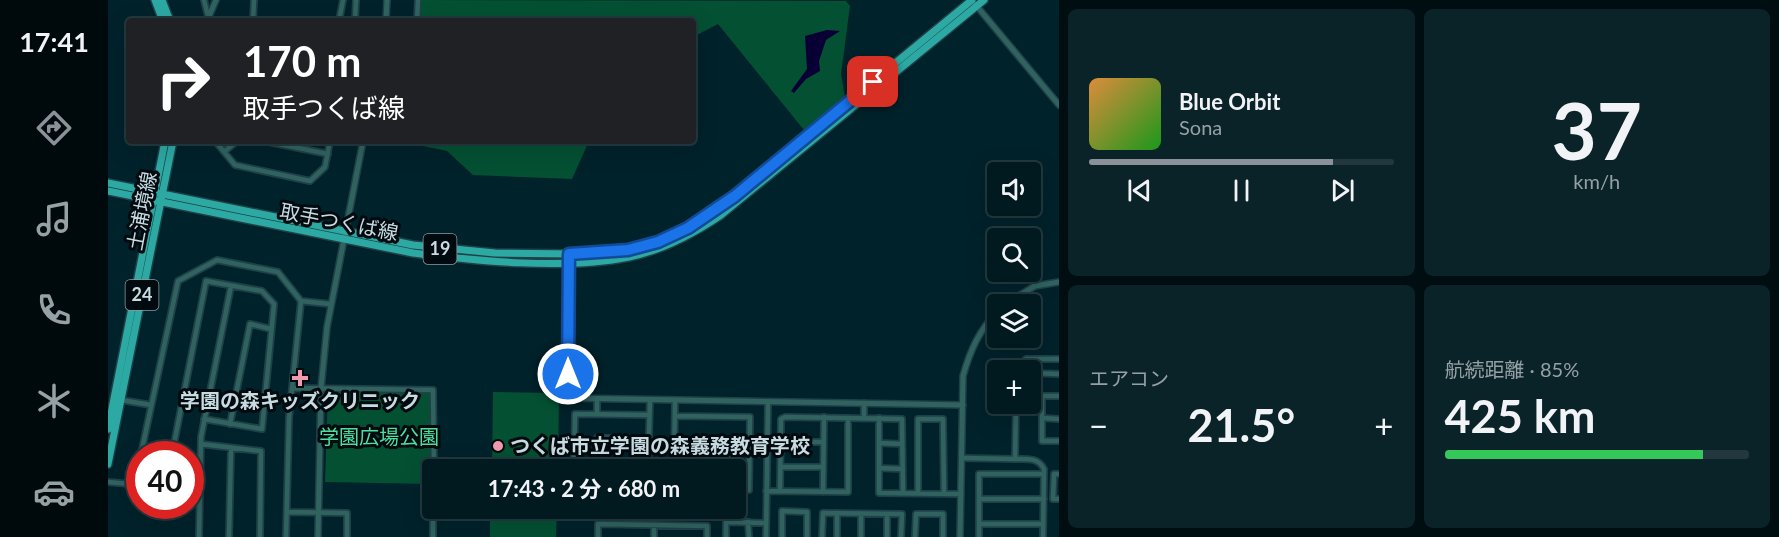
<!DOCTYPE html>
<html lang="ja">
<meta charset="utf-8">
<style>
body{margin:0;font-family:Lato,"Noto Sans JP",sans-serif;background:#0a2329;color:#f1f3f6;height:100vh;display:flex;flex-direction:column;font-size:22px;white-space:nowrap}
*{box-sizing:border-box;margin:0}
p{font-size:20px;color:#95a1a5}
.icon{flex:none;width:33px;height:33px;fill:none;stroke:currentColor;stroke-width:2;stroke-linecap:round;stroke-linejoin:round}
.map{position:relative;flex:1;overflow:hidden}
.details{display:flex;flex-direction:column;gap:9px;padding:9px;background:#000e12;width:720px}
.details>*{flex:none}
.top-card{position:absolute;left:18px;top:18px;width:570px;height:126px;border-radius:6px;box-shadow:0 6px 24px #0002,0 0 0 2px #22383e;background:#202124;color:#fff;overflow:hidden}
.controls{position:absolute;left:879px;top:162px;display:grid;gap:12px}
.controls a{display:grid;place-items:center;width:54px;height:54px;border-radius:6px;background:#001a20;box-shadow:0 6px 24px #0002,0 0 0 2px #22383e;font-size:30px}
.speed{position:absolute;left:18px;top:441px;display:flex;gap:12px;font-size:30px;font-weight:700;text-align:center}
.speed>*{display:grid;place-content:center;width:78px;height:78px;border-radius:50%;background:#001a20;box-shadow:0 6px 24px #0002,0 0 0 2px #22383e;line-height:1}
.speed .limit{border:9px solid #d22;background:#fff;color:#111}
.pin{position:absolute;display:grid;place-items:center;width:51px;height:51px;color:#fff;margin:-26px;border-radius:12px;box-shadow:0 3px 9px #0006}
.me{position:absolute;width:66px;margin:-33px;rotate:0deg;stroke-linejoin:round;filter:drop-shadow(0 0 4px #0008)}
.turn{display:flex;align-items:center;gap:21px;height:126px;padding:0 18px;font-size:27px}
.turn .icon{width:78px;height:78px;stroke-width:2.5}
.turn b{display:block;font-size:42px;line-height:51px}
.big{font-size:45px;font-weight:700;line-height:1.1}
.details .tile{flex:1;display:flex;flex-direction:column;justify-content:center;gap:9px;min-width:0;padding:0 21px;border-radius:9px;background:#0a2329}
.details .dial{align-items:center;gap:0}
.dial b{font-size:78px;line-height:1}
.song{display:flex;align-items:center;gap:18px}
.cover{width:72px;height:72px;border-radius:9px;background:linear-gradient(135deg,hsl(30 70% 55%),hsl(120 70% 35%))}
.played{height:6px;border-radius:3px;background:linear-gradient(90deg,#8c9099 80%,#22383e 80%)}
.keys{display:flex;justify-content:space-around;direction:ltr}
.heat{display:flex;justify-content:space-between;align-items:center;font-size:33px;direction:ltr}
.charge{height:9px;border-radius:4px;background:linear-gradient(90deg,#34c759 85%,#22383e 0)}
.details .tiles{flex:1;display:grid;gap:9px;grid-template-columns:repeat(2,1fr)}
.trip{position:absolute;left:314px;top:459px;width:324px;height:60px;border-radius:6px;background:#001a20;box-shadow:0 6px 24px #0002,0 0 0 2px #22383e;font-weight:700;line-height:60px;text-align:center}
main{display:flex;flex:1;min-height:0}
.tab-bar{display:flex;flex-direction:column;width:108px;justify-content:space-around;align-items:center;background:#000a0d;color:#95a1a5}
.tab-bar .icon{width:42px;height:42px}
.tab-bar .current{color:#8c9099}
.tab-bar b{font-size:27px;color:#f1f3f6}
.map>svg:first-child{display:block}
</style>
<main>
<nav class="tab-bar">
<b>17:41</b>
<svg class="icon current" aria-label="directions" viewBox="0 0 24 24"><path d="M12 3l9 9-9 9-9-9zM9 14v-3h6M13 9l2 2-2 2"/></svg>
<svg class="icon" aria-label="music" viewBox="0 0 24 24"><path d="M9 18V5l10-2v13"/><circle cx="6" cy="18" r="3"/><circle cx="16" cy="16" r="3"/></svg>
<svg class="icon" aria-label="phone" viewBox="0 0 24 24"><path d="M5 4h4l2 5-3 2q2 4 5 5l2-3 5 2v4C11 20 4 13 5 4z"/></svg>
<svg class="icon" aria-label="climate" viewBox="0 0 24 24"><path d="M12 3v18M4 7l16 10M4 17L20 7"/></svg>
<svg class="icon" aria-label="car" viewBox="0 0 24 24"><path d="M5 17H2v-5l4-1 3-4h7l3 4 3 1v5h-3M9 17h6M6 11h13"/><circle cx="7" cy="17" r="2"/><circle cx="17" cy="17" r="2"/></svg>
</nav>
<div class="map">
<svg width="951" height="537" viewBox="0 0 951 537">
<rect width="100%" height="100%" fill="#00222b"/>
<path fill="#045033" d="M313 0 738 1 742 6 733 74 737 97 696 130 610 24 585 37V21H312Z
M291 141H481L464 179 365 175 339 151Z
M220 391 323 392 324 484 217 482Z
M385 392 451 393 450 469H384Z
M382 509H449L448 537H382Z"/>
<path fill="#080034" d="M719 30 732 31 718 40 711 61 712 71 698 79 686 93 683 91 699 69 697 36Z"/>
<g fill="none" stroke-linecap="round" stroke-linejoin="round">
<g stroke="#204048" stroke-width="8">
<path id="minor" d="M96 0 100 16
M145 21 146 0
M231 21 235 0
M247 21 248 0
M309 21 310 0
M107 141 127 165 202 181 217 167 222 141
M156 141 220 154
M116 152 129 141
M193 301 222 304
M908 370 918 359H951
M951 374 924 373V396H951
M184 388 325 390 326 470
M934 396V441H951
M13 400 43 405
M908 404 907 459C918 459 930 457 936 469L935 537
M489 414V399
M567 416 642 417 641 490 627 489
M756 418V403
M771 418V493L853 494
M934 418 951 419
M122 424 142 324 163 329
M673 442H715
M771 443 794 444
M93 444 153 451 152 537
M642 453 659 454
M33 454 70 281 109 260 170 272 193 301 181 418 178 537
M64 454 98 281 154 291 166 304 154 429 96 419
M854 458 907 459
M540 465H489V438H541
M566 466H620V440L566 439
M673 467H715
M771 468 794 469
M466 470 467 414 541 415
M540 470 542 400
M566 470 567 400
M951 474H946L945 499H951
M0 482 32 485
M27 485 32 464
M658 491 740 492V418
M672 491 673 419 677 417 794 419 795 493
M715 492 716 417
M810 493V419H835L836 494
M871 499H936
M179 512 239 513V537
M640 522 641 537
M871 524H935
M91 537 93 437 123 286
M121 537 123 448
M325 537V508
M490 537V524L599 526V537
M546 537V525
M618 537V522L658 523
M658 537 660 402
M674 537V511L699 512V537
M714 537 715 513 794 514 793 537
M729 537V513
M753 537V514
M779 537V514
M807 537 808 514H835V537
M871 537V474H936"/>
</g>
<g stroke="#204048" stroke-width="8">
<path id="tertiary" d="M867 4 951 105
M99 21 108 0
M278 21 279 0
M461 254 460 398 855 405
M897 304 927 286 951 282
M210 537 213 388 219 327 255 141
M852 537 855 376C862 351 871 330 890 311"/>
</g>
<g stroke="#204048" stroke-width="10">
<path id="primary" d="M47 0 55 21
M54 0 62 21
M0 183 305 245 387 253 468 254 520 250 566 235 610 209 864 0
M0 191 305 253C370 261 457 270 521 257 555 250 585 234 613 215L876 0
M0 429 57 141
M0 464 65 141"/>
</g>
<use href="#minor" stroke="#306360" stroke-width="4.5"/>
<use href="#tertiary" stroke="#306360" stroke-width="5"/>
<use href="#primary" stroke="#2da9a3" stroke-width="7"/>
</g>
<g fill="none" stroke-linecap="round" stroke-linejoin="round">
<g stroke="#114b97" stroke-width="15">
<path id="route" d="M460 374 461 254 520 250 550 242 580 228 627 196 765 82"/>
</g>
<use href="#route" stroke="#1a73e8" stroke-width="10"/>
</g>
<g fill="#f29aad" stroke="#010a0e" stroke-width="2">
<path d="M189 369h6v6h6v6h-6v6h-6v-6h-6v-6h6z"/>
<circle cx="390" cy="446" r="6"/>
</g>
<g text-anchor="middle" stroke-width="6" stroke-linejoin="round" paint-order="stroke">
<g fill="#010a0e" stroke="#8c9ca2" stroke-width="1.5">
<rect x="315.5" y="234" width="33" height="30" rx="4.5"/>
<rect x="17.5" y="280" width="33" height="30" rx="4.5"/>
</g>
<g font-size="18" font-weight="bold" fill="#c8dbe1">
<text x="332" y="255">19</text>
<text x="34" y="301">24</text>
</g>
<g font-size="20" fill="#c8dbe1" stroke="#010a0e">
<text transform="translate(34 211) rotate(-79)" y="7">土浦境線</text>
<text transform="translate(231 222) rotate(11)" y="7">取手つくば線</text>
</g>
<g font-size="20" font-weight="bold" fill="#c8dbe1" stroke="#010a0e">
<text x="192" y="408">学園の森キッズクリニック</text>
<text x="402" y="453" text-anchor="start">つくば市立学園の森義務教育学校</text>
</g>
<g font-size="20" fill="#4ede9f" stroke="#010a0e">
<text x="271" y="444">学園広場公園</text>
</g>
</g>
</svg>
<div class="controls">
<a><svg class="icon" aria-label="sound" viewBox="0 0 24 24"><path d="M4 9h4l5-4v14l-5-4H4zM17 9q2 3 0 6"/></svg></a>
<a><svg class="icon" aria-label="search" viewBox="0 0 24 24"><circle cx="10" cy="10" r="6"/><path d="M15 15l6 6"/></svg></a>
<a><svg class="icon" aria-label="layers" viewBox="0 0 24 24"><path d="M12 4l9 5-9 5-9-5zM3 14l9 5 9-5"/></svg></a>
<a>+</a>
</div>
<div class="speed"><div class="limit">40</div></div>
<div class="pin" style="left:765px;top:82px;background:#d93025"><svg class="icon" aria-label="arrive" viewBox="0 0 24 24"><path d="M6 21V4h12l-3 4 3 4H6"/></svg></div>
<svg class="me" style="left:460px;top:374px" viewBox="-20 -20 40 40"><circle r="17" fill="#1a73e8" stroke="#fff" stroke-width="3"/><path d="M0-11L8 9 0 5-8 9z" fill="#fff"/></svg>
<div class="trip">17:43 · 2 分 · 680 m</div>
<div class="top-card">
<div class="turn"><svg class="icon" aria-label="right" viewBox="0 0 24 24"><path d="M7 20v-9h11M14 6l5 5-5 5"/></svg><div><b>170 m</b>取手つくば線</div></div>
</div>
</div>
<section class="details">
<div class="tiles">
<div class="tile">
<div class="song"><i class="cover"></i><div><b>Blue Orbit</b><p>Sona</p></div></div>
<div class="played"></div>
<div class="keys"><svg class="icon" aria-label="previous" viewBox="0 0 24 24"><path d="M18 5L8 12l10 7zM5 5v14"/></svg><svg class="icon" aria-label="pause" viewBox="0 0 24 24"><path d="M8 5v14M16 5v14"/></svg><svg class="icon" aria-label="next" viewBox="0 0 24 24"><path d="M6 5l10 7-10 7zM19 5v14"/></svg></div>
</div>
<div class="tile dial"><b>37</b><p>km/h</p></div>
<div class="tile"><p>エアコン</p>
<div class="heat"><a>−</a><b class="big">21.5°</b><a>+</a></div>
</div>
<div class="tile"><p>航続距離 · 85%</p><b class="big">425 km</b><div class="charge"></div></div>
</div>
</section>
</main>
